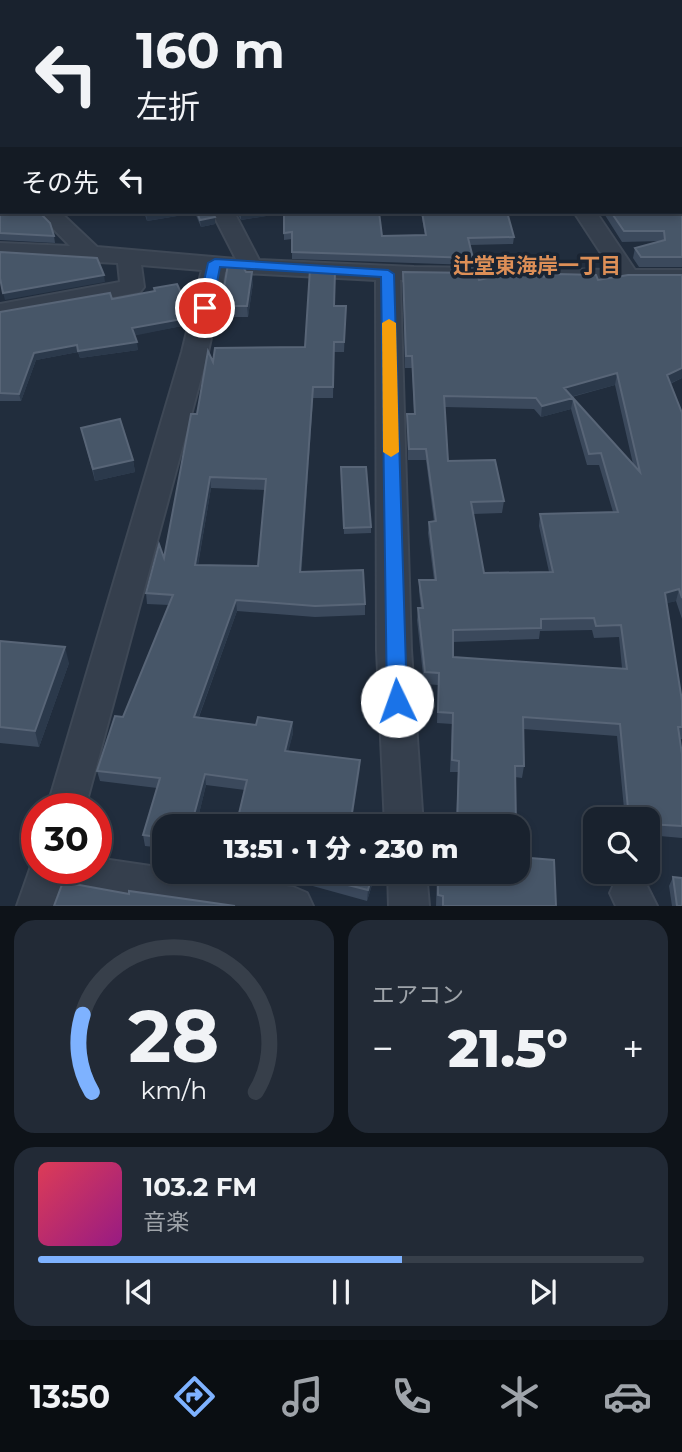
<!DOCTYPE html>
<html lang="ja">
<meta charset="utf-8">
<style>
body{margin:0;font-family:Montserrat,"Noto Sans JP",sans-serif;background:#222a36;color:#f1f3f6;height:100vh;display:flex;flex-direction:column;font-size:26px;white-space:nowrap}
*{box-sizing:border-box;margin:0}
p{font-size:23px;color:#9fa4aa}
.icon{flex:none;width:38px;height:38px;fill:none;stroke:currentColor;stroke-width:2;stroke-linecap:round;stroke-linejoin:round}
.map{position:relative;height:906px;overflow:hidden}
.sheet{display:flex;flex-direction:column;gap:14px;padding:14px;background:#0e1319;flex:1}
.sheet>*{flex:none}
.hud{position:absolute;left:0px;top:0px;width:682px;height:214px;box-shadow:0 4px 10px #0003,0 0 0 2px #373f4a;background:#19222e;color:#f1f3f6;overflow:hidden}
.fabs{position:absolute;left:583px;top:807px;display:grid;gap:14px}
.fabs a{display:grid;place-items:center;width:77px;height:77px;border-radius:14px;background:#19222e;box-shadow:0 4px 10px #0003,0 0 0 2px #373f4a;font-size:35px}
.speed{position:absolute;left:21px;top:793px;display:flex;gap:14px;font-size:35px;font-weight:700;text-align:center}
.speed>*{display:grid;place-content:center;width:91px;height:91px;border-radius:50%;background:#19222e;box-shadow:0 4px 10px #0003,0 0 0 2px #373f4a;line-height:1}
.speed .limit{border:10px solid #d22;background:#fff;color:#111}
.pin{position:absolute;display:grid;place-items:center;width:60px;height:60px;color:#fff;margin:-30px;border:4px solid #fff;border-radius:50%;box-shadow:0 2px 7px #0007}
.me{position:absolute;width:77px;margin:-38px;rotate:357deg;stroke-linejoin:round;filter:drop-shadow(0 0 5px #0008)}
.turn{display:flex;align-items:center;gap:24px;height:147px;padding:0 21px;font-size:32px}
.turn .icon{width:91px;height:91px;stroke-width:2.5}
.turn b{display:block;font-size:49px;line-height:60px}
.then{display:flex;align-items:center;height:66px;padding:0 21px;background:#0003;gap:14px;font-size:26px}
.big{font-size:52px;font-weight:800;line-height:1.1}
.sheet .card{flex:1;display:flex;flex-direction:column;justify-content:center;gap:10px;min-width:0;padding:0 24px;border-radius:21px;background:#222a36}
.sheet .dial{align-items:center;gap:0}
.dial svg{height:182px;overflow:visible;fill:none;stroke:#373f4a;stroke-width:7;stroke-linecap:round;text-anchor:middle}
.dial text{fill:#f1f3f6;stroke:none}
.song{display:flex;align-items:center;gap:21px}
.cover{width:84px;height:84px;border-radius:10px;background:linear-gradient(135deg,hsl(350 70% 55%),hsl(310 70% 35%))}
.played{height:7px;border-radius:4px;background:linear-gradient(90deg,#7eb2ff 60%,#373f4a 60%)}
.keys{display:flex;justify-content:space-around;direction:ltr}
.heat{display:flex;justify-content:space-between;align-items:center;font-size:38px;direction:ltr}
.sheet .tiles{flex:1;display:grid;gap:14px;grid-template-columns:1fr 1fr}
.card:last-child{grid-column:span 2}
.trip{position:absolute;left:152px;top:814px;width:378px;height:70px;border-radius:21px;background:#19222e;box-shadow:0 4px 10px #0003,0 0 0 2px #373f4a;font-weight:800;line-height:70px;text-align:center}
.tab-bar{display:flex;height:112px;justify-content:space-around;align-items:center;background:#0a0e12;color:#9fa4aa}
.tab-bar .icon{width:49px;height:49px}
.tab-bar .selected{color:#7eb2ff}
.tab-bar b{font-size:32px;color:#f1f3f6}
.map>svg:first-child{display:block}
</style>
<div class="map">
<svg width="682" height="906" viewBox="0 0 682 906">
<rect width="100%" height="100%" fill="#212d3d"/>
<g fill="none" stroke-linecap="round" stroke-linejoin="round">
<g stroke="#3e4856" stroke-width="4">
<path id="street" d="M434 0H463L432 2Z
M681 7H682V17H681Z
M0 116H2V128H0Z
M0 157H2V171H0Z
M37 212H60L97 247 236 259 212 212H234L259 260 414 267 612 270 574 212H596L635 270H682V284L400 280 411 650 423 826H385L377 650 376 280 225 272 208 352 85 808H47L182 352 202 270 141 265 144 287 140 292 0 318V304L120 282 118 263 0 257V243L70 246Z
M35 855 37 868H96V858L164 868V872H188L293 887 307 893 313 906H171L62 889 57 906H17Z
M388 872H426L429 906H389Z
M630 874 644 880 657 906H616L610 893 616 880Z"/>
</g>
<use href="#street" fill="#353f4d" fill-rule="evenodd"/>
</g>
<path fill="#3b495c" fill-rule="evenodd" d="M682 121V267H639L633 258 635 248 662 241 622 242 603 212H681Z
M0 167 54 236 55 243 0 240Z
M144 212H212L215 224 201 227 195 213 147 221Z
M236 212H379L382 236 425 235 421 212H507L514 237 513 244 470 245 473 258 472 265 292 259V239L284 240V213L241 220Z
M403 272 479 280 515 276 598 280 682 275V378L670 384 682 413V619L676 601 666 603 682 701V739H680L682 754V838L648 835V819H625L617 736 523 729 524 766 522 778 515 777 516 826H456L458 772H450L452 724 437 723 438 685 424 684 417 620 418 608H421L419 592V580H434L428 533 429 522H434L426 460H408L407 414H414L412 368H405ZM615 385 633 464 573 398 571 409 587 465H599L613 512 540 514 539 526 549 572 484 573 473 514 502 513 504 501 448 461 445 407 534 409 541 417 571 409 573 398 572 397ZM592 630 594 638 619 637 622 668 453 657V642L539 639 540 631Z
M253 283 248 317H222L221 306Z
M154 288 188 308V317H181L182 326 134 335 138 350 80 358 78 352 36 360 21 401H0V312L112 299 154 291Z
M334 306H346L344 352H334L333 398H313L301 572 365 604V615L315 617 237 611 199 717 256 725 292 722 293 733 288 751 360 770 245 790 206 785 196 826H164V848L145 846 143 835 157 788 100 781 97 771 123 717 169 605 147 604 146 593 164 558 197 414 213 362 305 347ZM211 488 265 490 258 566 198 565Z
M81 428 133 460 135 472 95 481Z
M341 467 371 527V533L344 534Z
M0 641 69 663 39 747 0 743Z
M275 872H376L367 901 291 880 290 874Z
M437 872H518L556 906H436Z
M673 877 682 906H672L669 886Z"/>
<path fill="#2b394b" d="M160 212H194L195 213 147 221 146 214Z
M250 212H284L285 213 241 220V213Z
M215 217V224L201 227 200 220Z
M252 272 253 283 248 317 247 306Z
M104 275 105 282 5 300 3 293Z
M182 319V326L133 336 132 328Z
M137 342 138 350 80 358 78 351Z
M77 345 78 352 36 360 21 401 19 394 34 353Z
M682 368V378L664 386 667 375Z
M617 373 615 385 562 399 564 388Z
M313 387V398L301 583 300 572Z
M573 398 571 409 541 417 542 406Z
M133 460 135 472 95 481 93 469Z
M210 477 211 488 196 575 195 565Z
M679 589 676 601 661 605 665 593Z
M236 600 237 611 195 727 194 717Z
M65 647 69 663 39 747 35 731Z
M292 722 293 733 286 761 285 751Z
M360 760V770L351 826H350Z
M205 774 206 785 196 826H191Z
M373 872H376L367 901 368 890Z"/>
<path fill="#475668" stroke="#586577" stroke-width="2" fill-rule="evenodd" d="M4 0H406L408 2H4Z
M454 0H682L681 2H456Z
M2 9V104L0 105V10Z
M681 117 682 121V257H641L635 248 665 240 664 231H624L611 212H681Z
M2 166V212H39L50 223 54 236 0 233V167Z
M145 212H160L146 214Z
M197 212H212L215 217 200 220Z
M284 212H379L382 236 426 235 422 212H507L514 237 468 238 473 258 292 252V232L284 233Z
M0 252 97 258 104 275 3 293 0 278Z
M228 264 242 265 246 272H252L247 306H221Z
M310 269 335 271 334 306H346L344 342H334L333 387H313L300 572 363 570 365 604 315 606 236 600 194 717 256 725 258 717 292 722 285 751 360 760 350 826H236L247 780 205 774 191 826H164V838L143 835 160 778 97 771 115 716 123 717 173 595 146 593 159 544 164 558 191 414H197L208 351 213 362 215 348 305 347ZM210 477 266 479 258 566 195 565Z
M403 272 477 273 479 280 507 273 515 276 541 274 544 277 556 274 596 275 598 280 628 275H682V368L667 375 682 413V598L679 589 665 593 682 701V727H678L682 754V826L648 824V819H629L620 724 523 717 524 766H515L516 826H457L459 761 452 760 453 713 438 712 439 673 425 672 418 608H423L419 580H436L429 522 436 521 426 449H409L407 414H415L412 356H406ZM617 373 640 472 573 398 589 454 601 453 618 512 540 514 553 572 484 573 471 502 504 501 495 460 448 461 444 396 536 398 542 406 573 398 564 388ZM594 618 596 626 621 625 627 669 453 657V630L541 628V619Z
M177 284 188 308 187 310H178L182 319 132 328 137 342 78 351 77 345 34 353 19 394 0 393V312L110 293 112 299 155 291 154 288Z
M120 419 133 460 93 469 81 428Z
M341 467H366L371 527 344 528Z
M0 641 65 647 35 731 0 727Z
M518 857 554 860 556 906H443V896L438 895V872H518Z
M296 872H373L368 890Z
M673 877 682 878V906H677Z
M63 882 129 894V891L235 906H54Z"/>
<path fill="#1a73e8" stroke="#114b97" stroke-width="2" d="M215 259 388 270 394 274 407 701 404 706 397 709 390 706 387 701 381 277 220 267 212 308 205 312 198 308 208 263Z"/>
<path fill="#f59e0b" d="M389 319 396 323 399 452 391 457 383 452 382 323Z"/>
<g text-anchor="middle" stroke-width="7" stroke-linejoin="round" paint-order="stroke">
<g font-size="21" font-weight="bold" fill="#dd8f57" stroke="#1a2432">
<text x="537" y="273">辻堂東海岸一丁目</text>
</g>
</g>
</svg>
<div class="fabs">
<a><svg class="icon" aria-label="search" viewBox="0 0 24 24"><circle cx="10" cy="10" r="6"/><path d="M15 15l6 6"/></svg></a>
</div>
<div class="speed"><div class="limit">30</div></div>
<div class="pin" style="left:205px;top:308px;background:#d93025"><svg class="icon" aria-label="arrive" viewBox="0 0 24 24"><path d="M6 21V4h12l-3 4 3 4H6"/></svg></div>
<svg class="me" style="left:397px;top:701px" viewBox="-20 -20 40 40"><circle r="19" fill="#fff"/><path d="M0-13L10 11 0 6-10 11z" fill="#1a73e8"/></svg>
<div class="trip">13:51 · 1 分 · 230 m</div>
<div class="hud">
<div class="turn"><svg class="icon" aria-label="left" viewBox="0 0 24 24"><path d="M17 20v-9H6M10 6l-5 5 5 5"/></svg><div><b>160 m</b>左折</div></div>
<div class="then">その先<svg class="icon" aria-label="left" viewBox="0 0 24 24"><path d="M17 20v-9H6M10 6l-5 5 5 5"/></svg></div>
</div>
</div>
<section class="sheet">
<div class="tiles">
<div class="card dial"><svg viewBox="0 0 100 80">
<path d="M14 69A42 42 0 1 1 86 69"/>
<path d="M14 69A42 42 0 0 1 10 35" stroke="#7eb2ff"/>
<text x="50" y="56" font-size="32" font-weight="700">28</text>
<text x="50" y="72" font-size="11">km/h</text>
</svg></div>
<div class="card"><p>エアコン</p>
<div class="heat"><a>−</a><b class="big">21.5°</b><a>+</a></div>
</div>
<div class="card">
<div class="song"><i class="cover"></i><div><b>103.2 FM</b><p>音楽</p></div></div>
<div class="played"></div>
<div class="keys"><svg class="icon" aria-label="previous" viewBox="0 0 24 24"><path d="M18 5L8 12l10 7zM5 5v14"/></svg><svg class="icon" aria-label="pause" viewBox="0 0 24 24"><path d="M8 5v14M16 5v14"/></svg><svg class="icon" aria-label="next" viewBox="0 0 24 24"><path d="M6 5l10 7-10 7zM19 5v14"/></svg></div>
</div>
</div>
</section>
<nav class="tab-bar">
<b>13:50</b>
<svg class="icon selected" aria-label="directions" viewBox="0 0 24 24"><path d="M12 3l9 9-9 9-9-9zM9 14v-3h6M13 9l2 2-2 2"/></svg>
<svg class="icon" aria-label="music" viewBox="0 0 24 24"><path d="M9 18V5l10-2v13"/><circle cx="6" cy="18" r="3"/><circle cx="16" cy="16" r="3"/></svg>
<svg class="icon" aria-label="phone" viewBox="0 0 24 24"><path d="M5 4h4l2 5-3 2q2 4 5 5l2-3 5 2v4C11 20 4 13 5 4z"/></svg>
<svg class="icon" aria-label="climate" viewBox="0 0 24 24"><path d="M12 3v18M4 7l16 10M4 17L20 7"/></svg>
<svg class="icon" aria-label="car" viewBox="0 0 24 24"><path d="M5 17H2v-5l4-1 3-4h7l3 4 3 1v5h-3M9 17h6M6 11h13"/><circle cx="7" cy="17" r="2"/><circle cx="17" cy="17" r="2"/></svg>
</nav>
